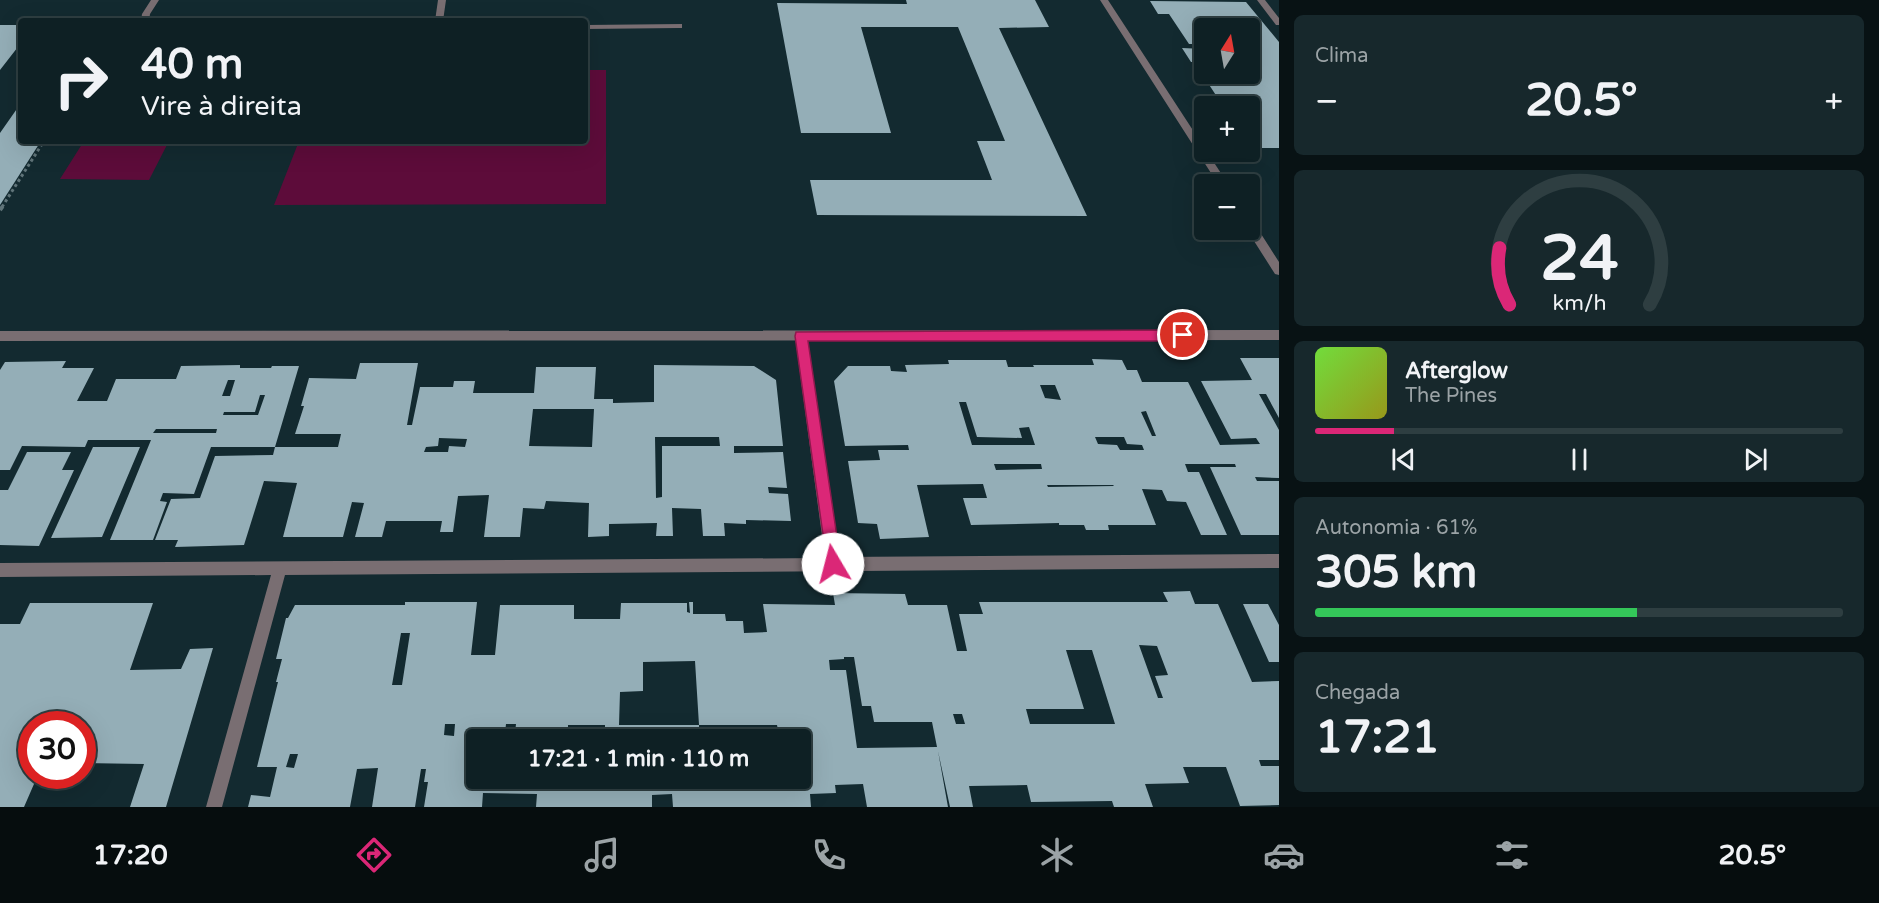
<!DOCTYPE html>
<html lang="pt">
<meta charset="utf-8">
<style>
body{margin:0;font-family:"Varela Round",sans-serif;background:#17282c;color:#f1f3f6;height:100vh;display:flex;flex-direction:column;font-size:22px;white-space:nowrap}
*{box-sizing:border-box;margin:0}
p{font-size:20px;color:#9ba3a6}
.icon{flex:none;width:33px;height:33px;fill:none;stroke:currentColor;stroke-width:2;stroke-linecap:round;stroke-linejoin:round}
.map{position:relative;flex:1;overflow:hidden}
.drawer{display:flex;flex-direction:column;gap:15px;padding:15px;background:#081214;width:600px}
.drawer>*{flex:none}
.hud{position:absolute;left:18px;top:18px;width:570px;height:126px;border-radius:6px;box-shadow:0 6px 24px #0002,0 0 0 2px #2e3e41;background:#0e2024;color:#f1f3f6;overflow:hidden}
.needle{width:39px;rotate:11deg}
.fabs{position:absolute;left:1194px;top:18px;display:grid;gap:12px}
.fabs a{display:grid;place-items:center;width:66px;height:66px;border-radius:6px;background:#0e2024;box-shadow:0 6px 24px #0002,0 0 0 2px #2e3e41;font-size:30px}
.speed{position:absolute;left:18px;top:711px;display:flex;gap:12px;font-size:30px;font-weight:700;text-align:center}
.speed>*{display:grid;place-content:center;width:78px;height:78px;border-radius:50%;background:#0e2024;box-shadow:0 6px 24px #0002,0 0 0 2px #2e3e41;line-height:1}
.speed .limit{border:9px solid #d22;background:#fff;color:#111}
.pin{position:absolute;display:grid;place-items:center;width:51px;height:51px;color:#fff;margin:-26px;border:3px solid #fff;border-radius:50%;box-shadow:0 2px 6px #0007}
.me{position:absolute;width:66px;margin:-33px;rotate:352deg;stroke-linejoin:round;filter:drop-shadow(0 0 4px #0008)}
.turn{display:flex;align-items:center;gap:21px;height:126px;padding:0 24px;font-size:27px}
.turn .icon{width:78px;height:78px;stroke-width:2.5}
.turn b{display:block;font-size:42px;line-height:51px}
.big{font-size:45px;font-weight:700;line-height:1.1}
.drawer .widget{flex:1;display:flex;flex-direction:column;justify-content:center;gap:9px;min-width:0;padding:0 21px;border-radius:9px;background:#17282c}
.drawer .dial{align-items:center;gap:0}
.dial svg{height:156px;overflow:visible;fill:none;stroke:#2e3e41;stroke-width:7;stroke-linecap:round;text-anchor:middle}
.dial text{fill:#f1f3f6;stroke:none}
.song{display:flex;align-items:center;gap:18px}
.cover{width:72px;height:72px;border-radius:9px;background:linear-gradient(135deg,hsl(100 70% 55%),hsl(60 70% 35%))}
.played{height:6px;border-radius:3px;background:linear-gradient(90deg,#db2777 15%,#2e3e41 15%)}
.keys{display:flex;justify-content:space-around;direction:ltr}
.heat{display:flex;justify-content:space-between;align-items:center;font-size:33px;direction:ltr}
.charge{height:9px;border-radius:4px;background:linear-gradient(90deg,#34c759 61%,#2e3e41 0)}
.trip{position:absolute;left:466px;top:729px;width:345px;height:60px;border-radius:6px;background:#0e2024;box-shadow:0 6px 24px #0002,0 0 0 2px #2e3e41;font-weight:700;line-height:60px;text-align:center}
.tabs{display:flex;height:96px;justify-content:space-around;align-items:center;background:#060d0e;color:#9ba3a6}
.tabs .icon{width:42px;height:42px}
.tabs .selected{color:#db2777}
.tabs b{font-size:27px;color:#f1f3f6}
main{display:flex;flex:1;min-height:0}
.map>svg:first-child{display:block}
</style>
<main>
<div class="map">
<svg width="1279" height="807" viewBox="0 0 1279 807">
<rect width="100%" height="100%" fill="#132a30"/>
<path fill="#5d0c3a" d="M585 70H606V204L274 205 299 141H585Z
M84 141H169L149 180 60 179Z"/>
<path fill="#94aeb7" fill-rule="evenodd" d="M906 0H1035L1049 27 999 28 1087 216 817 215 810 180H992L977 141H1005L958 27H861L891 133H801L777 3 907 4Z
M1150 1 1246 2 1279 42V148H1253L1250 144V106H1223L1204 77H1251L1248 74 1250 28H1204V44H1189L1169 14H1158Z
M0 25H21V43L0 70Z
M1182 48 1204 49V62H1191Z
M21 103V141H41L0 205V133Z
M1240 358H1279V418L1266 394H1259L1279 430V478L1255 477 1257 481H1279V535H1241L1210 467H1236L1235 464H1185L1188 472H1199L1227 535H1201L1186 502 1167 501 1162 490 1142 489 1156 525H1108L1109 530H1086L1084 525H1059V523L971 525 963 498H987L983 484 917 485 929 537 880 539 877 524 858 523 848 461 880 460 878 450H909L908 445 845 446 834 381 848 366H890L891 371 907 372 905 365 949 364 948 360H1006L1008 367H1034L1033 365H1094L1092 359 1122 360 1127 370H1137L1142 382H1188L1220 445 1260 444 1256 438 1231 439 1201 381 1252 380ZM1040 385H1055L1061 400 1045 398ZM959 402H966L977 437 1022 438 1019 428 1029 427 1035 445H972ZM1146 411 1156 436H1152L1141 412ZM1095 437H1124L1127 444 1142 445 1144 450H1120L1117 445 1098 444ZM994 464H1041L1042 469 996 470ZM1047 485H1113L1114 486 1048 487Z
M66 361 62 368H94L77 401H107L116 379H176L181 366 240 365V368H271L272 366H299L275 447H211L194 494 163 493 160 501 167 502 153 540H110L151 440H88L85 447 22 446 10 470H0V370L5 362ZM228 380H235L230 396H222ZM260 395H265L258 415H223L224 412H255ZM156 429H217L216 433H153Z
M360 363H418L407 425H412L420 387H453L454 381H475L473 393H534L536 367H596L594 399H613V403L654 402V365L754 366 776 380 783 446H734V453L783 452 787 488 768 487 769 493 788 494 791 521 746 520V524L724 523 725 536H703L701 509 672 508 673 536H656L657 523 609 524V536L588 537 589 503 546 501 544 509 523 508 520 537H484L489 495 458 496 453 532H440L442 521H386L382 537H355L364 503 352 502 343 537H283L297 483 264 481 244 545 175 547 178 540H155L171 499 200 498 215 456 273 455 275 447H338L341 434H295L304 406H301L309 378 356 379ZM533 409H594L592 447 529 446ZM655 437H719L720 446H662V497L656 498ZM439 438 467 439 465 447 449 446 448 452H424L426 447 438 446Z
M93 447H140L102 537 51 538Z
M27 452H71L62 470H74L39 546 0 545V490H8Z
M1190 591 1195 604H1218L1252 682 1279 681V760H1259L1261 766H1279V805L1240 806 1226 767H1183L1189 783 1145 784 1153 807H1114L1112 801 1031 802 1027 785 969 786 973 807H950L938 751 948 807H867L863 784 835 785 836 793 810 794 811 807H673L672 794 652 795V807H536L537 794 483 793 482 807H424L428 782H424L426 769H421L415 807H372L378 768 357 769 350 807H248L251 795 270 797 277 767H257L278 682H276L282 659H276L286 618H288L295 605H405V602H477L471 655H495L500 605H574V619H620L621 603H687V612L690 613 689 602H693V614H725L726 621H743L744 633 767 632 763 604 835 605 833 593 905 594 908 605H947L957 651H967L959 614H983L979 602H1168L1163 592ZM401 633H410L402 685H392ZM1139 645 1157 646 1168 675 1155 676 1163 698H1158ZM1066 650H1092L1115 724H1030L1026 709H1084ZM844 657H854L862 706H871L874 722H932L937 747 857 748 846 670H830L829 660 844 659ZM695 661 699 725H777L778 730 699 729V725H619L620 692 643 691V662ZM953 714H962L965 724H956ZM445 724H455L454 736 444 735ZM506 724H516L515 733H505ZM568 725H605V740H801V778H550V780L538 781V778H477V740H568ZM290 754H298L294 768 286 767Z
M30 603H153L130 670 181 669 190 649 213 648 166 807H130L144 764 82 763V724H32V776H37L34 784 24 807H0V624H20Z
M1243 604H1268L1279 625V662H1269Z"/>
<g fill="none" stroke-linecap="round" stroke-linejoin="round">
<path stroke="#607479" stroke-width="3" stroke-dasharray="3 3" stroke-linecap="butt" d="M2 207 44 141"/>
<path stroke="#607479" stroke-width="4" stroke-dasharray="4.5 4.5" stroke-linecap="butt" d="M0 210 3 206"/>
<path fill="#796e72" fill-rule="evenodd" d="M151 0H159L150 14 149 21H141L142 14Z
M438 0H446L443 21H435Z
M1100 0H1108L1228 184H1218Z
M1257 0H1265L1279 18V25H1276Z
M682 24V28H679L585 29V25Z
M1250 222 1254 223 1279 262V275L1275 274 1247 230H1250Z"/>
<path fill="#796e72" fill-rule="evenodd" d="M801 331 807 336 839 557 1279 554V568L285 575 222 807H206L271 575 0 577V563L825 558 795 336Z"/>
<path fill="#796e72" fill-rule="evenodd" d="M1279 330V340L0 341V331Z"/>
</g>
<path fill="#db2777" stroke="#8e194d" stroke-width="1.5" d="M1183 330 1190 335 1183 341H808L841 564 839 570 833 572 828 570 795 336 796 332Z"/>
</svg>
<div class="fabs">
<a><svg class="needle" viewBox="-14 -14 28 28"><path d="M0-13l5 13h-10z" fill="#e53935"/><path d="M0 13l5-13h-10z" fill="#9ba3a6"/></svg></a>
<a>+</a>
<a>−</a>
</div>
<div class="speed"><div class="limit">30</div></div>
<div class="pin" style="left:1183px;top:335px;background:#d93025"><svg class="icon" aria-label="arrive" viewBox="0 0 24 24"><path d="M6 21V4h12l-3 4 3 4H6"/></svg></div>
<svg class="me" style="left:833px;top:564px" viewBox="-20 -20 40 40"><circle r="19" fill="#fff"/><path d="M0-13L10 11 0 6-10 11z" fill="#db2777"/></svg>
<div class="trip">17:21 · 1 min · 110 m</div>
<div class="hud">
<div class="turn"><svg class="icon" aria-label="right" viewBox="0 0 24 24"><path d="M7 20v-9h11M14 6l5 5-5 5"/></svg><div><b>40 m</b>Vire à direita</div></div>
</div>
</div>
<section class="drawer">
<div class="widget"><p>Clima</p>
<div class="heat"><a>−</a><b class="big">20.5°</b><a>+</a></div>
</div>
<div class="widget dial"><svg viewBox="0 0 100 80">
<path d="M14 69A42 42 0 1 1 86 69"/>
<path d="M14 69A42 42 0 0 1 9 40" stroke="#db2777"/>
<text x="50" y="56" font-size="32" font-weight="700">24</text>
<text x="50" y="72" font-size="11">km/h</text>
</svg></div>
<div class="widget">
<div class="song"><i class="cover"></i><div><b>Afterglow</b><p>The Pines</p></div></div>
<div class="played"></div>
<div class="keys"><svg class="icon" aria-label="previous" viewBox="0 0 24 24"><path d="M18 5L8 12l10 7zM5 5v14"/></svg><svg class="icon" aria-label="pause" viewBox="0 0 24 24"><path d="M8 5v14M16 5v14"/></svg><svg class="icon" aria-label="next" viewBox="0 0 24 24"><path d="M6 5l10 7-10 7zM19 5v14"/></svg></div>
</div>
<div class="widget"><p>Autonomia · 61%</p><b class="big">305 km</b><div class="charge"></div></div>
<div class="widget"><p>Chegada</p><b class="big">17:21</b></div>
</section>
</main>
<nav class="tabs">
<b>17:20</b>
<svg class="icon selected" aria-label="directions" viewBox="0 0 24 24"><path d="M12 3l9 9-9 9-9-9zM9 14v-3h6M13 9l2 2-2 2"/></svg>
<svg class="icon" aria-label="music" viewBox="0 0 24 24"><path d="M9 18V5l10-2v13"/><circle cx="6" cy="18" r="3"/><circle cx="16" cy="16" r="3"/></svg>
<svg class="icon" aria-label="phone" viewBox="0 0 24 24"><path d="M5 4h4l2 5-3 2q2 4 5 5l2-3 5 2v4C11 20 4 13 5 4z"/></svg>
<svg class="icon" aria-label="climate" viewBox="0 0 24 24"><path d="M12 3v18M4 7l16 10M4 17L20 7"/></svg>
<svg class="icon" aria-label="car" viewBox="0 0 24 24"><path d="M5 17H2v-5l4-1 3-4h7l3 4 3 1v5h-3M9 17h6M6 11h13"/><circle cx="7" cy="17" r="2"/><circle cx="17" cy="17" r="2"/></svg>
<svg class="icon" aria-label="filters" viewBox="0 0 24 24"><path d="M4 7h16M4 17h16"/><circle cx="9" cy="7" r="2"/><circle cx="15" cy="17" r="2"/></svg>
<b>20.5°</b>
</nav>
